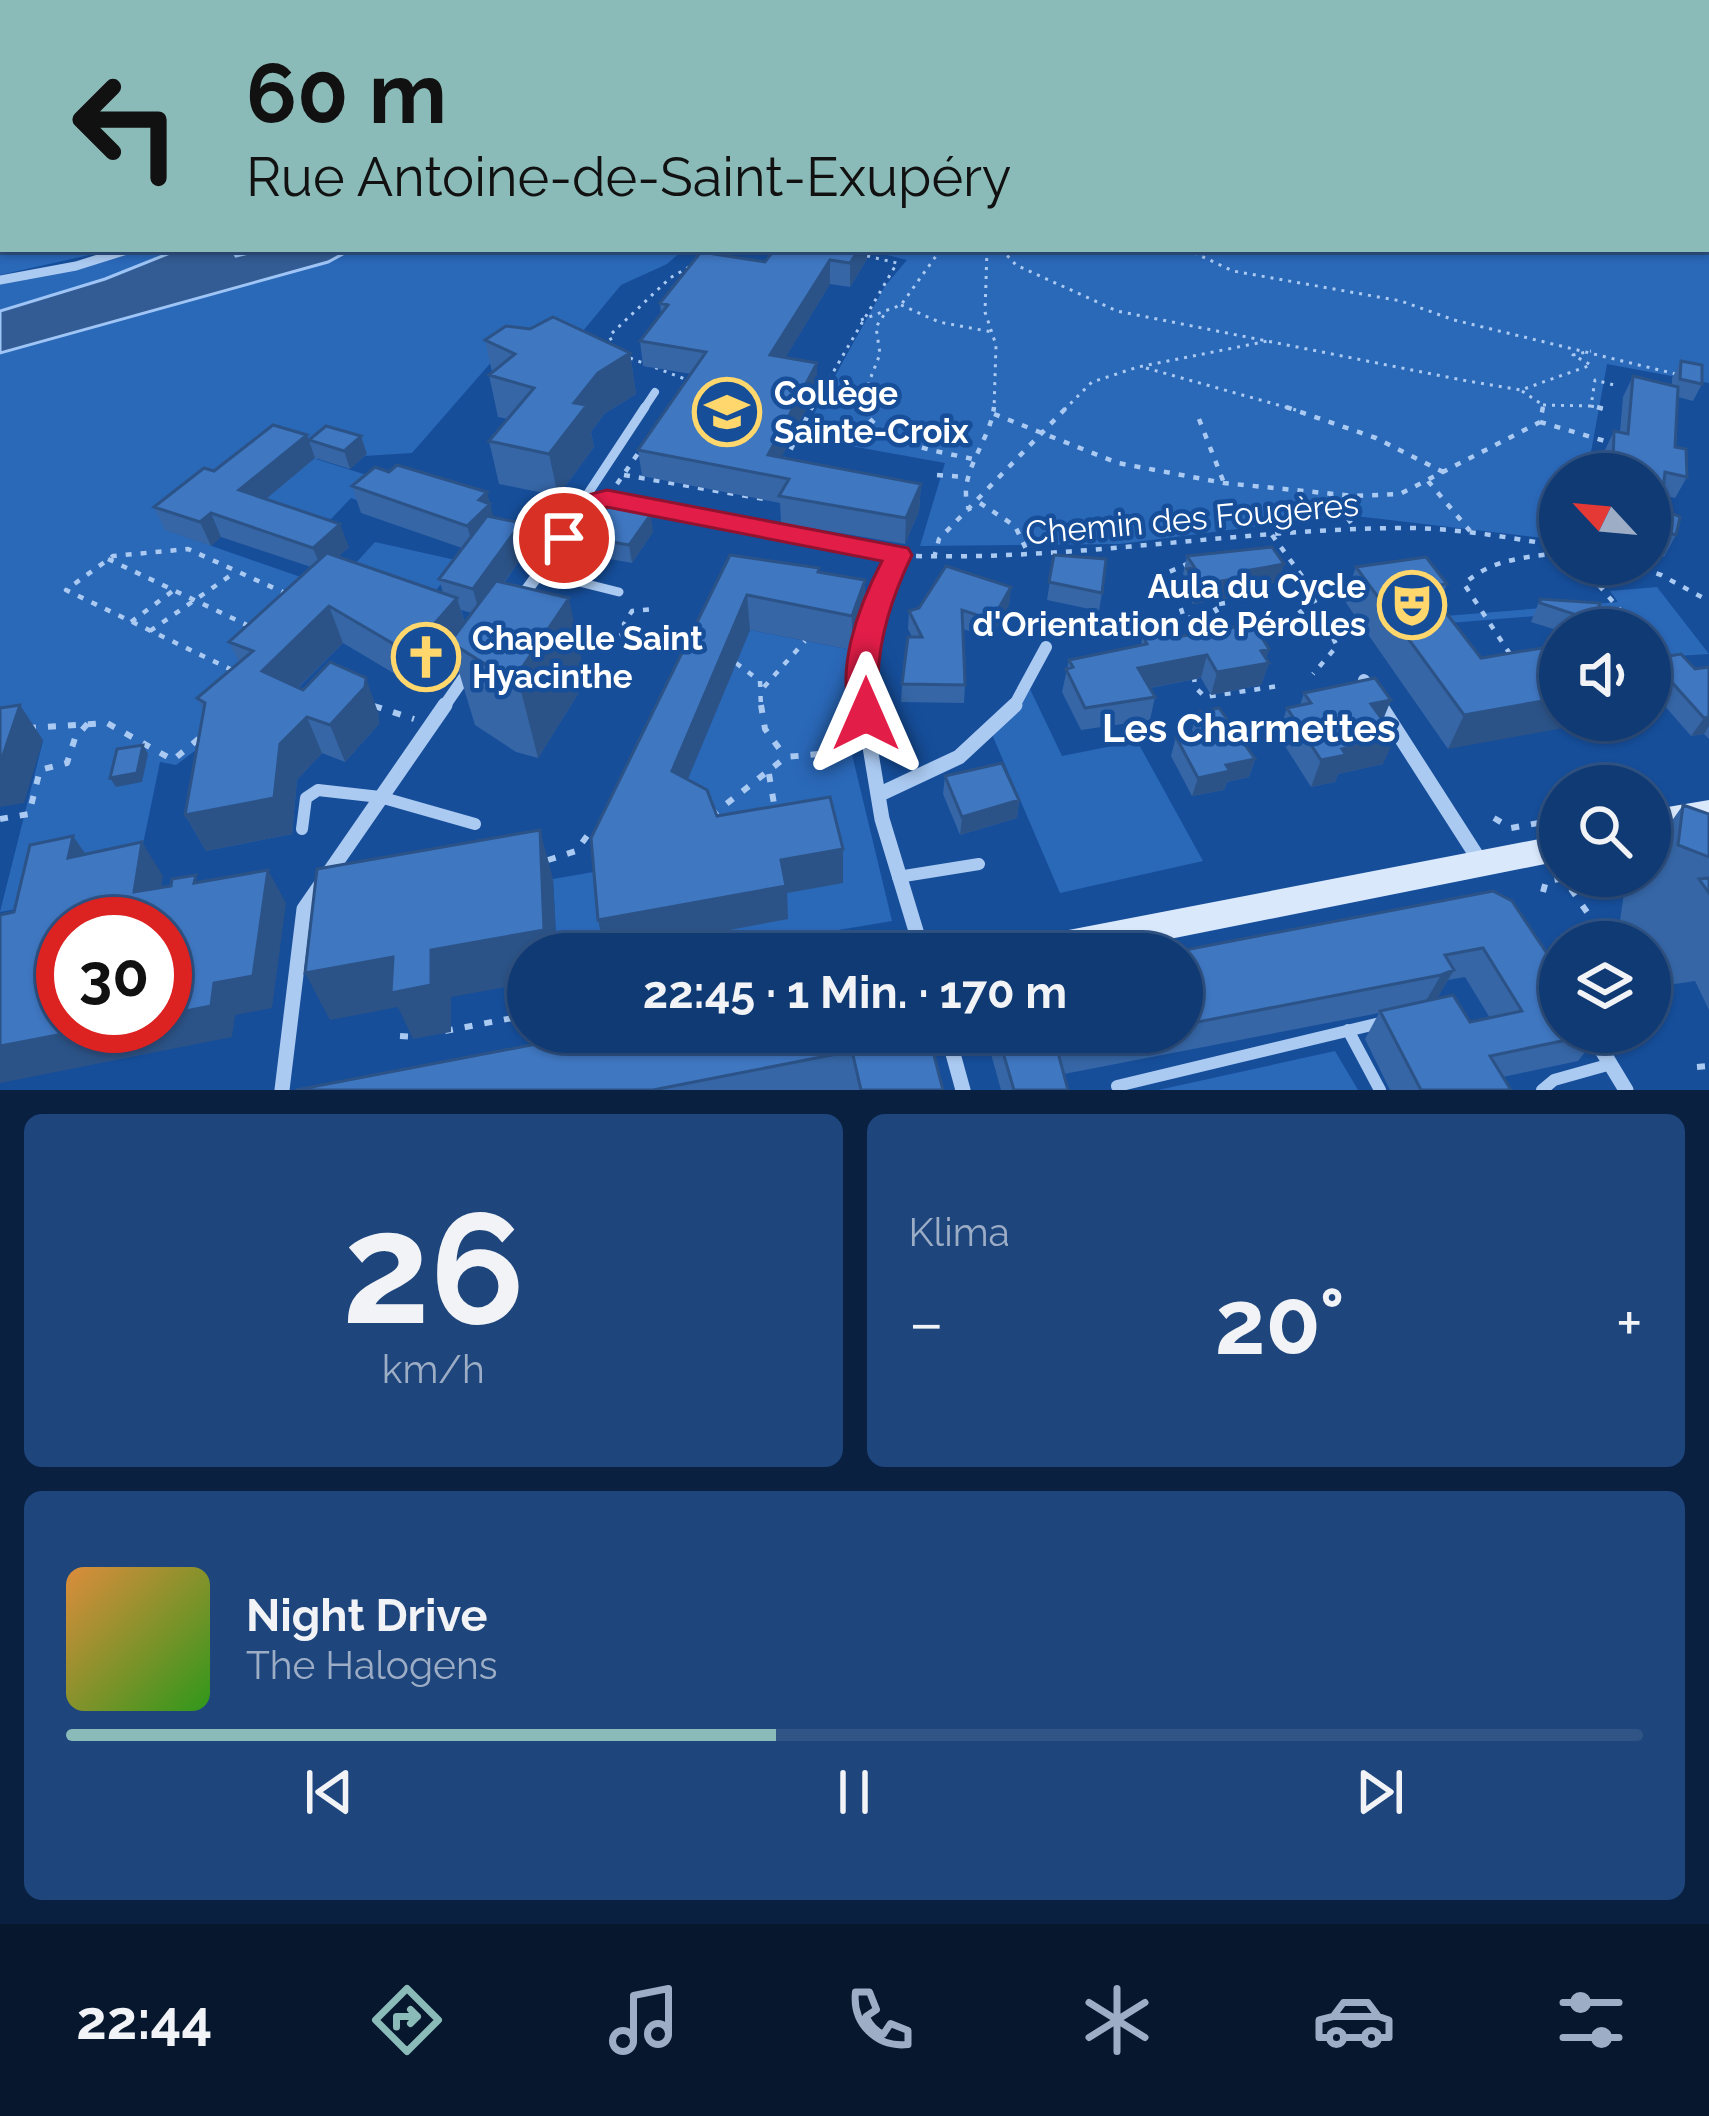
<!DOCTYPE html>
<html lang="de">
<meta charset="utf-8">
<style>
body{margin:0;font-family:Raleway,sans-serif;background:#1e457c;color:#f1f3f6;height:100vh;display:flex;flex-direction:column;font-size:45px;white-space:nowrap}
*{box-sizing:border-box;margin:0}
p{font-size:39px;color:#9cadc5}
.icon{flex:none;width:66px;height:66px;fill:none;stroke:currentColor;stroke-width:2;stroke-linecap:round;stroke-linejoin:round}
.map{position:relative;height:1090px;overflow:hidden}
.panel{display:flex;flex-direction:column;gap:24px;padding:24px;background:#092040;flex:1}
.panel>*{flex:none}
.guide{position:absolute;left:0px;top:0px;width:1710px;height:252px;box-shadow:0 3px 9px #0004,0 0 0 3px #305486;background:#8bbbb9;color:#111;overflow:hidden}
.needle{width:78px;rotate:296deg}
.controls{position:absolute;left:1539px;top:453px;display:grid;gap:24px}
.controls a{display:grid;place-items:center;width:132px;height:132px;border-radius:50%;background:#103a74;box-shadow:0 3px 9px #0004,0 0 0 3px #305486;font-size:60px}
.speed{position:absolute;left:36px;top:897px;display:flex;gap:24px;font-size:60px;font-weight:700;text-align:center}
.speed>*{display:grid;place-content:center;width:156px;height:156px;border-radius:50%;background:#103a74;box-shadow:0 3px 9px #0004,0 0 0 3px #305486;line-height:1}
.speed .limit{border:18px solid #d22;background:#fff;color:#111}
.pin{position:absolute;display:grid;place-items:center;width:102px;height:102px;color:#fff;margin:-51px;border:6px solid #fff;border-radius:50%;box-shadow:0 3px 12px #0007}
.me{position:absolute;width:132px;margin:-66px;rotate:0deg;stroke-linejoin:round;filter:drop-shadow(0 0 9px #0008)}
.turn{display:flex;align-items:center;gap:42px;height:252px;padding:0 48px;font-size:54px}
.turn .icon{width:156px;height:156px;stroke-width:2.5}
.turn b{display:block;font-size:84px;line-height:102px}
.big{font-size:90px;font-weight:700;line-height:1.1}
.panel .widget{flex:1;display:flex;flex-direction:column;justify-content:center;gap:18px;min-width:0;padding:0 42px;border-radius:18px;background:#1e457c}
.panel .dial{align-items:center;gap:0}
.dial b{font-size:156px;line-height:1}
.song{display:flex;align-items:center;gap:36px}
.cover{width:144px;height:144px;border-radius:18px;background:linear-gradient(135deg,hsl(30 70% 55%),hsl(110 70% 35%))}
.played{height:12px;border-radius:6px;background:linear-gradient(90deg,#8bbbb9 45%,#305486 45%)}
.keys{display:flex;justify-content:space-around;direction:ltr}
.heat{display:flex;justify-content:space-between;align-items:center;font-size:66px;direction:ltr}
.panel .tiles{flex:1;display:grid;gap:24px;grid-template-columns:1fr 1fr}
.widget:last-child{grid-column:span 2}
.trip{position:absolute;left:507px;top:933px;width:696px;height:120px;border-radius:60px;background:#103a74;box-shadow:0 3px 9px #0004,0 0 0 3px #305486;font-weight:700;line-height:120px;text-align:center}
.menu{display:flex;height:192px;justify-content:space-around;align-items:center;background:#06172e;color:#9cadc5}
.menu .icon{width:84px;height:84px}
.menu .current{color:#8bbbb9}
.menu b{font-size:54px;color:#f1f3f6}
.map>svg:first-child{display:block}
</style>
<div class="map">
<svg width="1709" height="1090" viewBox="0 0 1709 1090">
<rect width="100%" height="100%" fill="#164e9a"/>
<path fill="#2a68b8" d="M0 0H6L3 249H116L0 275Z
M762 0H1709V383L1607 364 1587 474H1560V540L1347 515 1120 544 920 546 945 463 801 437 885 286 907 260 863 249H1707V3H759Z
M139 249H180L105 279 0 311V283Z
M352 249H684L667 264 621 285 578 337 494 359 412 453 316 459 395 484 370 505 351 498 331 519 260 504 166 530 335 589 216 735 176 765 160 762 137 873 44 904 0 912 43 741 0 747V353L328 262Z
M375 542 460 561 428 600 341 579Z
M1657 587 1709 654 1662 657 1650 642V630H1641L1624 609 1449 623 1445 616 1618 602 1610 591Z
M750 630 852 650 849 742 892 921 696 954H557L553 879 721 850 677 805Z
M1030 689 1062 756 1137 741 1203 861 1060 893 991 732Z
M1335 1051 1358 1090H1158Z"/>
<path fill="#335c94" stroke="#9ec5f5" stroke-width="3" d="M180 249H237L233 251 236 256 266 249H352L328 262 0 353V311L105 279Z"/>
<g fill="none" stroke-linecap="round" stroke-linejoin="round">
<path stroke="#abcaf2" stroke-width="3" stroke-dasharray="3 6" stroke-linecap="butt" d="M199 0 204 3
M580 0 590 3
M324 3 334 0
M768 3 772 0
M917 3H930
M987 249 985 312 996 345 994 410
M1001 249 1016 265 1117 311 1462 380 1521 390 1591 365 1573 355 1591 351
M1186 249 1233 271 1401 301 1454 320 1680 375
M901 305 939 322 992 332
M861 320 901 305 941 249
M616 348 609 336 670 278 689 267
M630 358 685 379V386
M1146 368 1296 410
M1522 391 1543 405 1542 410
M1543 405 1591 406 1595 380 1614 385
M1591 406 1608 410
M811 410 897 263 863 255
M863 410 860 405 880 354 876 327 884 315
M1064 410 1092 382 1138 367 1268 341"/>
<path stroke="#abcaf2" stroke-width="4.5" stroke-dasharray="6 9" stroke-linecap="butt" d="M861 407C885 447 936 450 977 460
M1286 407 1376 438 1445 473
M1597 407 1610 411
M994 414 1118 463 1224 483 1354 496 1400 494 1540 422 1543 407
M1199 419 1224 483
M1540 422 1605 441
M784 463 812 407
M624 475 764 499
M937 475 966 477
M1428 481 1470 531
M617 484 641 449
M1330 494 1351 523
M980 503 1015 526 1028 553
M970 511C954 477 990 443 994 407
M1272 535 1302 576 1337 646 1313 674
M916 556C1077 560 1234 530 1395 528 1451 527 1505 537 1560 546
M934 558 939 539 1067 407
M108 559 249 626
M1189 563 1169 572 1184 618 1194 617 1208 633
M1628 564 1661 575 1709 601
M1225 603 1213 605 1228 631
M1299 610 1315 630 1330 628
M131 622 174 590
M150 631 234 573
M1172 634 1169 620 1184 618
M1650 648 1661 662
M579 651 598 650 629 630 624 624 632 611 654 609
M1510 654 1464 584C1489 561 1519 558 1551 554L1569 571 1585 569 1637 630
M736 663 760 681 761 708
M232 670 66 590 113 556 188 549 287 594
M1194 676 1195 687 1205 697 1279 686
M764 687 805 641
M374 706 380 708"/>
<path stroke="#abcaf2" stroke-width="6" stroke-dasharray="8 12" stroke-linecap="butt" d="M761 705 765 729 784 755
M374 706 414 719
M28 728 107 723 173 760 202 736
M769 774 775 810
M711 816 786 757 853 751
M1494 818 1511 828 1560 819
M0 819 29 814 40 770 67 763 75 738 89 722
M548 860 576 851 587 836
M1571 889 1589 915
M1543 892 1546 881 1581 876
M445 1031 528 1015
M400 1036 416 1037
M1697 1067 1709 1066"/>
<path stroke="#abcaf2" stroke-width="8" d="M643 410 655 392"/>
<path stroke="#abcaf2" stroke-width="9" d="M590 503 587 495 645 407
M539 572 619 592"/>
<path stroke="#abcaf2" stroke-width="12" d="M302 829 306 798 318 790 380 797 475 824
M898 877 979 864
M1348 1030 1380 1090
M1117 1086 1380 1023
M1542 1090 1554 1080 1611 1064"/>
<path stroke="#abcaf2" stroke-width="8" d="M134 3 139 0
M432 3 438 0
M556 3 562 0"/>
<path stroke="#abcaf2" stroke-width="9" d="M0 280 76 266 130 249"/>
<path stroke="#abcaf2" stroke-width="12" d="M521 598 590 503 598 500 898 555 869 632 863 708
M1364 680 1382 708
M443 708 470 669
M1013 708 1046 647"/>
<path stroke="#abcaf2" stroke-width="15" d="M863 705 882 819 923 954
M1380 705 1480 861
M878 795 959 757 1015 705
M947 1032 963 1090
M1591 1032 1626 1090
M282 1090 304 909 445 705"/>
<path fill="#dae8fc" fill-rule="evenodd" d="M1709 800V824L1650 834V810Z
M1560 835V861L1095 954H1006L1011 944 1022 939Z"/>
</g>
<path fill="#3666a6" fill-rule="evenodd" d="M0 138 3 144V228H0Z
M775 249H867V259L850 287 830 284 785 358 817 388 781 458 921 484 919 511 905 544 781 523 780 503 642 476 638 450 691 374 643 366 640 341 661 314 660 303 765 262Z
M485 340 630 353 636 394 604 414 591 432 594 447 558 496 499 484 489 441 508 419 498 417 489 375 492 372Z
M1681 361 1702 384 1693 401 1678 397 1675 447 1687 477 1675 498 1662 495 1661 508 1676 535 1664 557 1650 553V474H1603L1604 452 1614 431 1620 432 1623 397 1633 376 1672 385V378Z
M307 435 309 440 367 454 350 469 315 458 266 499 349 547 338 557 443 593 439 579 462 548 361 513 352 486 493 518 527 550 504 583 586 681 538 758 516 752 475 725 453 652 427 683 417 687 343 643 298 688 379 715V724L345 762 322 753 297 780 292 834 206 851 185 815 204 712 197 698 239 662 229 642 311 567 221 537 211 546 165 530 154 507 214 471ZM461 610 472 613 465 623Z
M615 496 617 507 653 532 632 563 610 559 578 572 574 554Z
M730 555 819 568V573L865 580 864 615 852 650 750 630 688 779 717 816 843 883 787 893 788 919 606 953 598 920Z
M1054 555 1102 593 1099 611 1047 600Z
M1187 556 1279 582 1243 588 1241 596 1193 604 1183 588 1185 578 1183 574Z
M1356 567 1447 584 1439 603 1481 658 1560 645 1448 749 1344 600Z
M1011 587 1009 605 990 638 963 629 965 685 964 703 901 702 902 684 912 637 908 629 909 611Z
M1540 599 1598 609 1614 630 1560 631 1531 622Z
M1143 636 1176 637 1269 649 1266 659 1269 663 1261 685 1211 695 1201 678 1150 688 1155 697 1150 720 1081 730 1062 692 1069 660 1141 645Z
M1651 659 1695 669 1709 667V739L1704 734 1691 736 1650 689Z
M1304 693 1391 700 1383 720V764L1338 774 1335 782 1311 787 1278 735 1287 708 1300 705Z
M1197 712 1255 759 1249 777 1227 782 1224 790 1192 796 1171 756 1176 737 1194 734 1192 730Z
M945 776 1019 800 1017 818 960 835 943 794Z
M1683 805 1709 814V1010L1695 981 1655 987 1650 979V943L1652 940 1619 927 1625 887 1633 876H1650V852Z
M1493 891 1600 1033 1578 1061 1503 1077 1511 1090H1390L1365 1039 1379 1013 1064 1074 1068 1090H1001L985 1032H1182V954ZM1465 977 1490 1018 1470 1022 1437 998 1448 980Z
M928 1032 943 1090H296Z"/>
<path fill="#2c5387" d="M859 249H867V259L850 287V263Z
M830 260V284L772 380 770 355Z
M630 353 636 394 604 414 591 432 594 447 558 496 549 454 574 403 598 373Z
M817 363V388L772 476 768 455Z
M307 435 315 458 248 514 239 490Z
M361 436 367 454 350 469 344 451Z
M921 484 919 511 905 544 906 518Z
M487 492 497 531 475 552 467 526 479 500Z
M211 513 221 537 211 546 200 522Z
M651 514 653 532 632 563 629 545Z
M521 523 527 550 480 616 473 589Z
M340 524 349 547 322 571 313 548Z
M607 541 610 559 578 572 574 554Z
M1284 564 1279 582 1243 588 1241 596 1193 604 1197 585 1245 571Z
M865 580 864 615 852 650V616Z
M1011 587 1009 605 990 638 992 620Z
M747 595 750 630 677 805 672 771Z
M457 598 468 634 450 642 453 652 427 683 417 687 404 650Z
M569 598 586 681 538 758 517 675Z
M329 606 343 643 278 707 262 671Z
M1269 649 1265 663H1269L1261 685 1211 695 1217 672 1261 651Z
M1207 655 1201 678 1133 691 1138 668Z
M366 678 379 715V724L345 762 330 725Z
M1560 698V720H1607L1448 749 1464 715Z
M1391 700 1379 727 1371 704Z
M20 705 43 740 24 803 0 807V764Z
M307 717 322 753 297 780 292 834 206 851 185 815 280 744Z
M1709 717V726L1704 734 1691 736 1704 718Z
M1395 737 1383 764 1338 774 1335 782 1311 787 1321 760 1342 749Z
M143 745 148 754 142 782 116 787 110 778Z
M1255 759 1249 777 1227 782 1224 790 1192 796 1198 778 1226 765Z
M1019 800 1017 818 960 835 962 817Z
M540 830 553 879 557 954H528V983L451 997V1032L413 1039 398 1007 330 1020 305 973 431 950Z
M73 836 96 869 68 858Z
M142 842 163 876 156 924 134 892Z
M843 849V883L787 893 788 919 606 953 598 920 781 860Z
M268 870 286 903 272 1008 235 1015 232 1037 0 1083V1046L105 1026H165V1015L214 983Z
M1454 970 1437 998 1424 1004 1441 975Z"/>
<path fill="#3f77c1" stroke="#2c5387" stroke-width="3" d="M36 0H80L79 3H35Z
M0 139 3 149V202L0 203Z
M775 249H859L850 263 830 260 770 355 817 363 768 455 921 484 906 518 779 496 789 479 638 450 706 352 640 341 668 305 660 303 701 252 765 262Z
M553 317 630 353 598 373 574 403 587 405 549 454 489 441 534 388 489 375 515 354 485 340 506 326 530 329Z
M1681 361 1702 365V384L1680 379Z
M1633 376 1678 387 1675 447 1686 449 1687 477 1665 472 1661 508 1680 517 1676 535 1650 528V474H1618L1619 468 1613 467 1614 431 1628 434Z
M273 425 307 435 239 490 340 524 313 548 211 513 200 522 154 507 204 468 214 471Z
M326 426 361 436 344 451 309 440Z
M397 465 487 492 479 500 490 504 467 526 352 486 375 467 389 472Z
M615 496V506L651 514 629 545 607 541 574 554Z
M487 516 521 523 473 589 439 579Z
M1272 547 1284 564 1245 571 1246 577 1197 585 1187 569 1195 568 1187 556Z
M327 553 457 598 415 646 404 650 329 606 262 671 303 690 330 662 366 678 365 687 330 725 307 717 280 744 274 798 185 815 205 703 197 698 253 651 229 642Z
M730 555 819 568 818 572 865 580 852 616 747 595 672 771 707 790 717 816 830 797 843 849 781 860 786 886 598 920 591 838Z
M1054 555 1106 559 1102 593 1049 582Z
M1426 557 1447 584 1426 587 1481 658 1560 645V698L1464 715 1356 567Z
M946 566 1011 587 992 620 962 610 965 685 902 684 908 637H922L909 611 919 608Z
M496 581 569 598 517 675 493 669 450 642Z
M1540 599 1600 603 1598 609 1614 629 1595 630 1577 615 1540 603Z
M1253 624 1269 649 1261 651 1269 663 1217 672 1207 655 1138 668 1155 697 1085 708 1066 669 1073 667 1069 660 1147 644 1143 636 1172 631 1176 637Z
M1681 654 1695 669 1709 667V717L1704 718 1651 659Z
M1375 678 1391 700 1371 704 1395 737 1342 749 1346 755 1321 760 1287 708 1311 703 1304 693Z
M20 705 0 764V708Z
M1219 708 1255 759 1226 765 1230 771 1198 778 1176 737 1208 731 1197 712Z
M143 745 137 773 110 778 117 749Z
M1002 763 1019 800 962 817 945 776Z
M1683 805 1709 814V857L1678 845Z
M540 830 544 930 431 950V985L391 993 393 957 305 973 317 869Z
M73 836 68 858 142 842 134 892 171 886 172 879 196 875 194 883 268 870 253 976 214 983 211 1006 165 1015V924H63V1026H105L0 1046V915L14 912 30 845Z
M1709 878V893L1699 879Z
M1493 891 1512 901 1560 973V1032L1600 1033 1490 1056 1511 1090H1421L1380 1011 1453 995 1470 1022 1522 1011 1483 948 1445 955 1454 970 1441 975 1182 1025V954H1164Z
M599 1032H928L943 1090H861L852 1051 653 1090H296Z
M997 1032H1143L1057 1049 1068 1090H1014Z"/>
<path fill="#e11d48" stroke="#92132f" stroke-width="3" d="M607 490 908 548 912 555C894 592 880 633 878 675 877 692 886 707 877 722H855C831 676 860 603 882 561L607 507 599 509 574 544H555L551 538 580 497Z"/>
<defs>
<g id="university-ring" transform="scale(3.45)"><circle r="9.5" fill="#164e9a" stroke="#ffd76c" stroke-width="1.5"/><path d="M0-5L7-2L0 1L-7-2ZM-4 1L0 2.5L4 1V4Q0 6-4 4Z" fill="#ffd76c"/></g>
<g id="theatre-ring" transform="scale(3.45)"><circle r="9.5" fill="#164e9a" stroke="#ffd76c" stroke-width="1.5"/><path d="M-5-5.5Q0-4 5-5.5V0Q5 5 0 6Q-5 5-5 0ZM-3.3-2.5H-1v1.5H-3.3ZM1-2.5H3.3v1.5H1ZM-2.8 1Q0 5.5 2.8 1Z" fill="#ffd76c"/></g>
<g id="church-ring" transform="scale(3.45)"><circle r="9.5" fill="#164e9a" stroke="#ffd76c" stroke-width="1.5"/><path d="M-1.2-6h2.4v3.5h3.3v2.4h-3.3V6h-2.4V-.1h-3.3v-2.4h3.3Z" fill="#ffd76c"/></g>
</defs>
<g fill-rule="evenodd">
<use href="#university-ring" x="727" y="412"/>
<use href="#theatre-ring" x="1412" y="605"/>
<use href="#church-ring" x="426" y="657"/>
</g>
<g text-anchor="middle" stroke-width="9" stroke-linejoin="round" paint-order="stroke">
<g font-size="33" font-weight="bold" fill="#fff" stroke="#164e9a" text-anchor="start">
<text x="774" y="405">Collège<tspan x="774" dy="38">Sainte-Croix</tspan></text>
<text x="1366" y="598" text-anchor="end">Aula du Cycle<tspan x="1366" dy="38">d'Orientation de Pérolles</tspan></text>
<text x="472" y="650">Chapelle Saint<tspan x="472" dy="38">Hyacinthe</tspan></text>
</g>
<g font-size="33" fill="#fff" stroke="#164e9a">
<text transform="translate(1192 518) rotate(-5)" y="12">Chemin des Fougères</text>
</g>
<g font-size="39" font-weight="bold" fill="#fff" stroke="#164e9a">
<text x="1249" y="742">Les Charmettes</text>
</g>
</g>
</svg>
<div class="controls">
<a><svg class="needle" viewBox="-14 -14 28 28"><path d="M0-13l5 13h-10z" fill="#e53935"/><path d="M0 13l5-13h-10z" fill="#9cadc5"/></svg></a>
<a><svg class="icon" aria-label="sound" viewBox="0 0 24 24"><path d="M4 9h4l5-4v14l-5-4H4zM17 9q2 3 0 6"/></svg></a>
<a><svg class="icon" aria-label="search" viewBox="0 0 24 24"><circle cx="10" cy="10" r="6"/><path d="M15 15l6 6"/></svg></a>
<a><svg class="icon" aria-label="layers" viewBox="0 0 24 24"><path d="M12 4l9 5-9 5-9-5zM3 14l9 5 9-5"/></svg></a>
</div>
<div class="speed"><div class="limit">30</div></div>
<div class="pin" style="left:564px;top:538px;background:#d93025"><svg class="icon" aria-label="arrive" viewBox="0 0 24 24"><path d="M6 21V4h12l-3 4 3 4H6"/></svg></div>
<svg class="me" style="left:866px;top:714px" viewBox="-20 -20 40 40"><path d="M0-17L14 15 0 8-14 15z" fill="#e11d48" stroke="#fff" stroke-width="4"/></svg>
<div class="trip">22:45 · 1 Min. · 170 m</div>
<div class="guide">
<div class="turn"><svg class="icon" aria-label="left" viewBox="0 0 24 24"><path d="M17 20v-9H6M10 6l-5 5 5 5"/></svg><div><b>60 m</b>Rue Antoine-de-Saint-Exupéry</div></div>
</div>
</div>
<section class="panel">
<div class="tiles">
<div class="widget dial"><b>26</b><p>km/h</p></div>
<div class="widget"><p>Klima</p>
<div class="heat"><a>−</a><b class="big">20°</b><a>+</a></div>
</div>
<div class="widget">
<div class="song"><i class="cover"></i><div><b>Night Drive</b><p>The Halogens</p></div></div>
<div class="played"></div>
<div class="keys"><svg class="icon" aria-label="previous" viewBox="0 0 24 24"><path d="M18 5L8 12l10 7zM5 5v14"/></svg><svg class="icon" aria-label="pause" viewBox="0 0 24 24"><path d="M8 5v14M16 5v14"/></svg><svg class="icon" aria-label="next" viewBox="0 0 24 24"><path d="M6 5l10 7-10 7zM19 5v14"/></svg></div>
</div>
</div>
</section>
<nav class="menu">
<b>22:44</b>
<svg class="icon current" aria-label="directions" viewBox="0 0 24 24"><path d="M12 3l9 9-9 9-9-9zM9 14v-3h6M13 9l2 2-2 2"/></svg>
<svg class="icon" aria-label="music" viewBox="0 0 24 24"><path d="M9 18V5l10-2v13"/><circle cx="6" cy="18" r="3"/><circle cx="16" cy="16" r="3"/></svg>
<svg class="icon" aria-label="phone" viewBox="0 0 24 24"><path d="M5 4h4l2 5-3 2q2 4 5 5l2-3 5 2v4C11 20 4 13 5 4z"/></svg>
<svg class="icon" aria-label="climate" viewBox="0 0 24 24"><path d="M12 3v18M4 7l16 10M4 17L20 7"/></svg>
<svg class="icon" aria-label="car" viewBox="0 0 24 24"><path d="M5 17H2v-5l4-1 3-4h7l3 4 3 1v5h-3M9 17h6M6 11h13"/><circle cx="7" cy="17" r="2"/><circle cx="17" cy="17" r="2"/></svg>
<svg class="icon" aria-label="filters" viewBox="0 0 24 24"><path d="M4 7h16M4 17h16"/><circle cx="9" cy="7" r="2"/><circle cx="15" cy="17" r="2"/></svg>
</nav>
